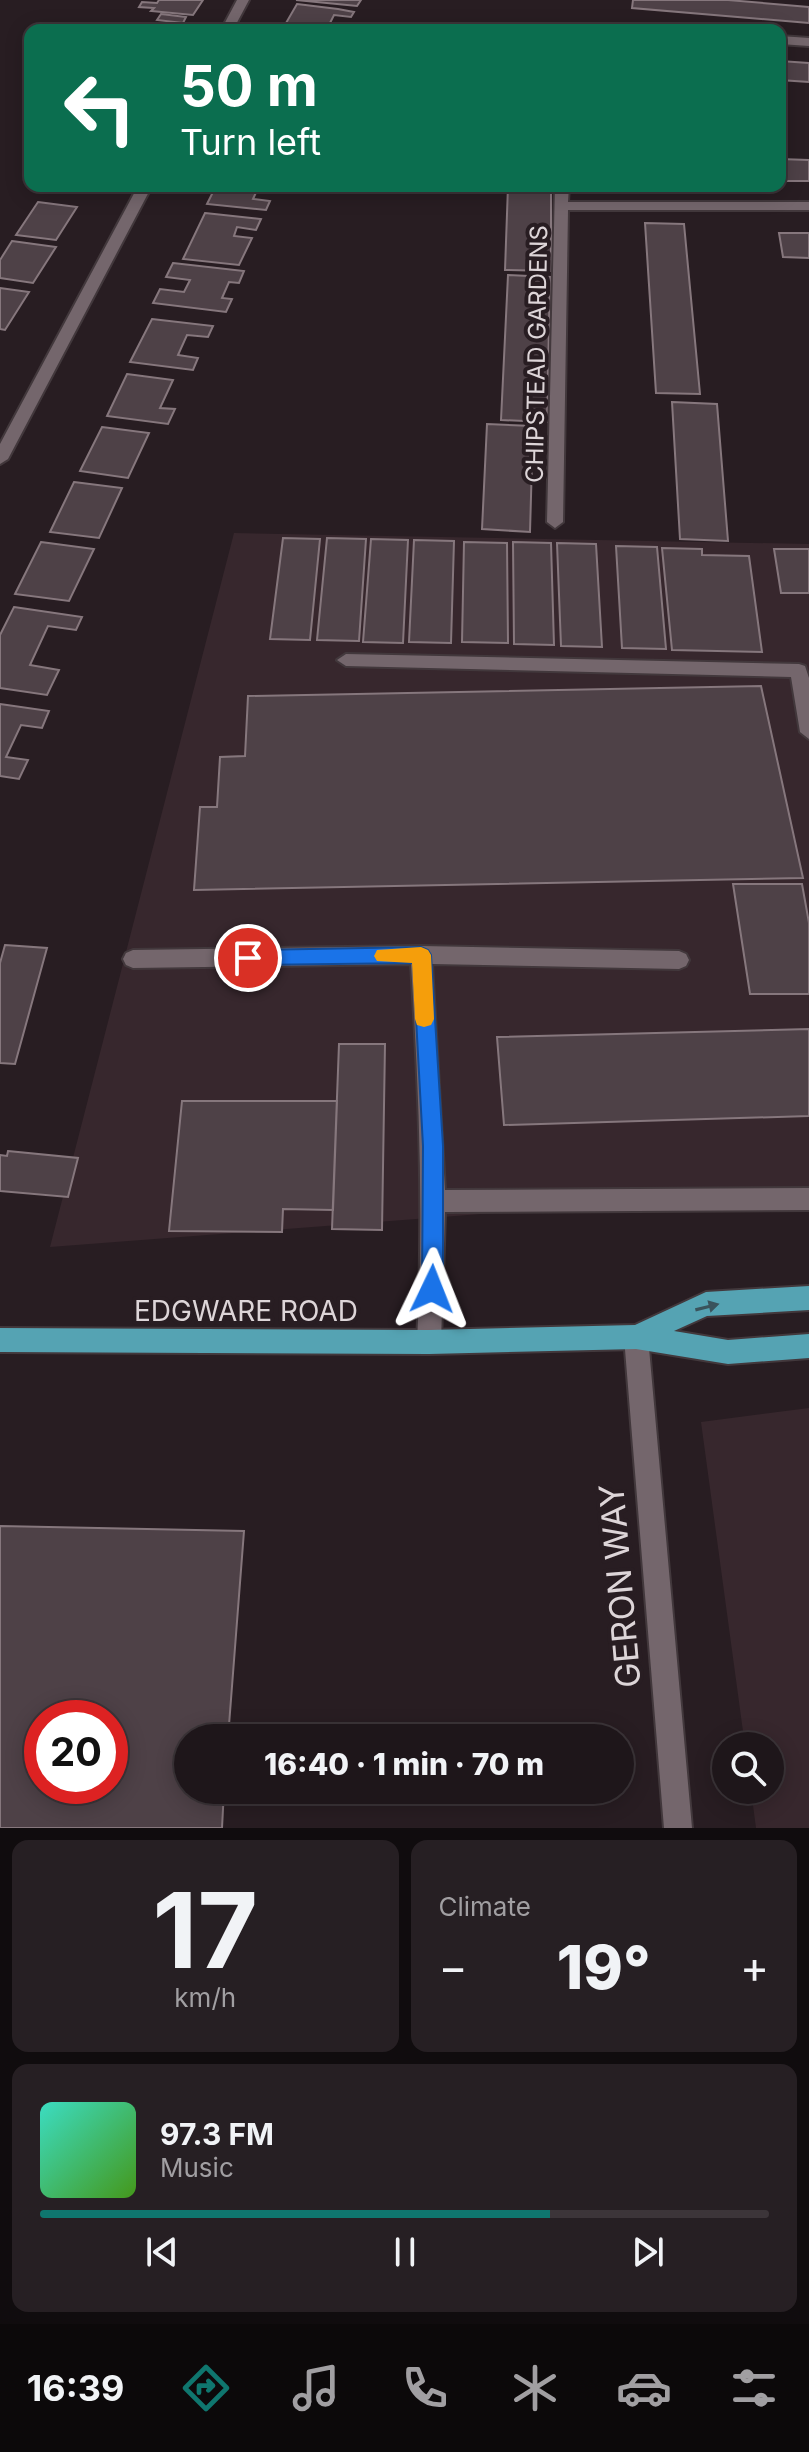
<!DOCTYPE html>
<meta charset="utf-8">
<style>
body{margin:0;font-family:Inter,sans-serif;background:#261f23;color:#f1f3f6;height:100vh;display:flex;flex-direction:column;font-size:30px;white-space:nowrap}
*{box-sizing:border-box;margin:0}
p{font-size:26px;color:#a19fa2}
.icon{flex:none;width:44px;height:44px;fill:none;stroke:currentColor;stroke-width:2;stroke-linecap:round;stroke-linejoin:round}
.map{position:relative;height:1828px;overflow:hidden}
.details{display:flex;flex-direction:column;gap:12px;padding:12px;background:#100c0e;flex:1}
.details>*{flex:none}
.hud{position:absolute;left:24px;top:24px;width:762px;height:168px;border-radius:16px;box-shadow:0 4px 20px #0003,0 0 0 2px #3c3539;background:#0b6e4f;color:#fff;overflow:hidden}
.fabs{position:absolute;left:712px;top:1732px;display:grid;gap:16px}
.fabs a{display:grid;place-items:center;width:72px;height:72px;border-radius:50%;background:#1e161a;box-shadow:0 4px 20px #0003,0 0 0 2px #3c3539;font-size:40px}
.speed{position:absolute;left:24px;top:1700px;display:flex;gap:16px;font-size:40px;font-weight:700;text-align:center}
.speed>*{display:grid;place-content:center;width:104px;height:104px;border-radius:50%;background:#1e161a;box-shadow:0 4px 20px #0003,0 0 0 2px #3c3539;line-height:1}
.speed .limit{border:12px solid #d22;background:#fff;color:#111}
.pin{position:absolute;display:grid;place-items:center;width:68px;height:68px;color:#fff;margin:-34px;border:4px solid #fff;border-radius:50%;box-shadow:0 2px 8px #0007}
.me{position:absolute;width:88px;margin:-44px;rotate:2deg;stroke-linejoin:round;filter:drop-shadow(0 0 6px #0008)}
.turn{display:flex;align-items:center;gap:28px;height:168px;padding:0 24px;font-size:36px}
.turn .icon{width:104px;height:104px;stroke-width:2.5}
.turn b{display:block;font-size:56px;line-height:68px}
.big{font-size:60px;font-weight:800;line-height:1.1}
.details .card{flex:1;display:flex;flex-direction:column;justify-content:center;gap:12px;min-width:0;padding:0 28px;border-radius:16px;background:#261f23}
.details .dial{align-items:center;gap:0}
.dial b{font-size:104px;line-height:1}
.song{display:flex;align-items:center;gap:24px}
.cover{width:96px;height:96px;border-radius:12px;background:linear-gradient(135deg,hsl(170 70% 55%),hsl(100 70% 35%))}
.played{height:8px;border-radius:4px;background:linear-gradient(90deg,#0f766e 70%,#3c3539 70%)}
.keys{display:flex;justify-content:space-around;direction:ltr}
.heat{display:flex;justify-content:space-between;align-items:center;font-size:44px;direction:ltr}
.details .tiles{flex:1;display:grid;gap:12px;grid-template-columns:1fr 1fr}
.card:last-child{grid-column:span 2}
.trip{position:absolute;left:174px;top:1724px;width:460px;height:80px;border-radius:40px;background:#1e161a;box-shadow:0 4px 20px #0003,0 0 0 2px #3c3539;font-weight:800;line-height:80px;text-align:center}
.dock{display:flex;height:128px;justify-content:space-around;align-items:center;background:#0c090a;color:#a19fa2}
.dock .icon{width:56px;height:56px}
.dock .selected{color:#0f766e}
.dock b{font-size:36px;color:#f1f3f6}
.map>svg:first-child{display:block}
</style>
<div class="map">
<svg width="809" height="1828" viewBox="0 0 809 1828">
<rect width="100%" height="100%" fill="#281d22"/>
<path fill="#37272d" d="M234 533 809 544V1189L50 1247Z
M809 1408V1828H756L751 1790H770V1746H745L701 1422Z"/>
<path fill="#4e4147" stroke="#86777d" stroke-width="2" fill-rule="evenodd" d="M159 0H203L193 15 151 11 154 8 139 7 142 2 157 3Z
M296 0H361L357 6Z
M633 0H728L809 7V23L632 8Z
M297 4 338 9 354 12 351 17 334 15 329 25 348 27 346 30H282Z
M161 14 186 17 183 23 157 20Z
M780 61 809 63V82L780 80Z
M780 159 809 160V181H780Z
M216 186H259L253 199 270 201 266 210 207 204Z
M508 186H551V271L505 270Z
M38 202 77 207 56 240 16 235Z
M205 213 261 219 256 230 237 227 234 236 252 238 239 265 183 259Z
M645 223 684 224 700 394 656 393Z
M779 233H809V258L783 257Z
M12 241 56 247 33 283 0 278V260Z
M173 263 244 271 239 283 229 282 222 298 232 299 226 312 153 303 160 289 184 292 190 280 166 277Z
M508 275 550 277 547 422 501 420Z
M0 288 29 292 5 330 0 329Z
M152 319 213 326 208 337 187 335 178 355 198 358 193 370 130 362Z
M127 374 173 380 160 408 175 409 168 424 107 416Z
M672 402 717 404 728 541 680 539Z
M487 424 533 426 530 532 482 529Z
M102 427 149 433 128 478 80 471Z
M74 482 122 488 99 538 50 532Z
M283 538 320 539 310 640 270 639Z
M327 538 366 539 359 641 317 640Z
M371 539 408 540 403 643 363 642Z
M414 540 454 541 451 643 409 642Z
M41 542 94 549 69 601 15 594Z
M464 542 507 543 508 643 462 642Z
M513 542 551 543 554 645 514 644Z
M557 543 596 544 602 647 561 646Z
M616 546 657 547 666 649 622 648Z
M662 548 702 549V555L749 556 762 652 672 650Z
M774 549H809V593H781Z
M14 607 82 617 76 630 48 626 30 665 59 670 47 695 0 688V635Z
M761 686 803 878 194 890 200 807H217L220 757 245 756 248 696Z
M0 704 49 711 42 728 21 725 6 757 28 760 19 779 0 776Z
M733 884H802L809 923V994H750Z
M5 945 47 948 15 1064 0 1063V963Z
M809 1029V1116L504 1125 497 1037Z
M339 1044H385L382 1230 332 1229Z
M182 1101H337L333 1210 283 1209 282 1232 169 1231Z
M8 1151 78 1158 68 1197 0 1191V1155L7 1156Z
M0 1526 244 1531 228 1738H188V1790H224L222 1828H0ZM42 1718H110V1786H42Z"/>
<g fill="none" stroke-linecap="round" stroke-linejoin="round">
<g stroke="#42383c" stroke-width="4">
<path id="minor" d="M237 0H249L233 30H221Z
M644 24 669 26 675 30H640V26Z
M780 36 809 38V46L780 44Z
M138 186H152L8 459 0 464V444Z
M555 186H569L568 202H809V210H568L563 522 555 528 547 522Z
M346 654 799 664 805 666 809 678V739L800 732 791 677 346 666 337 660Z
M421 946 679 951 686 954 689 960 686 966 679 969 432 964 445 1190 809 1188V1210L445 1212 441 1342 437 1350 429 1354 421 1350 417 1342C424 1214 419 1091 411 964L133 968 126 965 123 959 126 953 133 950Z
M636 1325 644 1329 648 1337 692 1828H664L624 1337 628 1329Z"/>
</g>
<g stroke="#42383c" stroke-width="4">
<path id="major" d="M809 1286V1310L707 1316 674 1331 728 1340 809 1334V1358L728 1364 636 1349 429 1354 0 1352V1328L429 1330 635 1325 706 1292Z"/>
</g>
<use href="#minor" fill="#74666c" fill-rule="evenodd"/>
<use href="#major" fill="#55a3b3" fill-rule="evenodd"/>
</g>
<defs><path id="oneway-solid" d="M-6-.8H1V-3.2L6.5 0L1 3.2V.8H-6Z" transform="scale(2)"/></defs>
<use fill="#3a535c" href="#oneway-solid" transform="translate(707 1307) rotate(-14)"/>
<path fill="#1a73e8" stroke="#114b97" stroke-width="2" d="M421 947 428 950 431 955 443 1146V1289L440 1296 432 1299 425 1296 422 1289 423 1146 413 963 248 965 241 963 239 958 241 952 248 950Z"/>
<path fill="#f59e0b" d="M421 947 428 950 431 955 434 1019 431 1025 424 1027 417 1025 415 1019 412 963 377 961 374 956 377 950Z"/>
<g text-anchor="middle" stroke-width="8" stroke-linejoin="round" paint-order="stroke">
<g font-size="24" fill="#ddd5d8" stroke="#281d22">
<text transform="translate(537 354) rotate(-89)" y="8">CHIPSTEAD GARDENS</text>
</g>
<g font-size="28" fill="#ddd5d8" stroke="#281d22">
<text x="246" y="1321">EDGWARE ROAD</text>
</g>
<g font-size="34" fill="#ddd5d8" stroke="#281d22">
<text transform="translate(620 1586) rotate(-95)" y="12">GERON WAY</text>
</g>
</g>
</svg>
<div class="fabs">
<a><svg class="icon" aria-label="search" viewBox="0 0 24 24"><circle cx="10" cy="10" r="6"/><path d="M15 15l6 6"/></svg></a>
</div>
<div class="speed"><div class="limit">20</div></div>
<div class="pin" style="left:248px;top:958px;background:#d93025"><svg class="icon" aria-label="arrive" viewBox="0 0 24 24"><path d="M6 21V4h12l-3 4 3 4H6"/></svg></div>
<svg class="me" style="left:432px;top:1289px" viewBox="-20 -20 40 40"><path d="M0-17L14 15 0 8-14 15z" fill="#1a73e8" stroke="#fff" stroke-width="4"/></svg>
<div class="trip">16:40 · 1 min · 70 m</div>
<div class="hud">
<div class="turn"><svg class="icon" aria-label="left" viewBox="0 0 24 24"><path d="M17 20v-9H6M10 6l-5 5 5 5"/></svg><div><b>50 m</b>Turn left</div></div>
</div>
</div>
<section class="details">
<div class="tiles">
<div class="card dial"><b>17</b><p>km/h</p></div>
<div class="card"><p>Climate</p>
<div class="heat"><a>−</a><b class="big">19°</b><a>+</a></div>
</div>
<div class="card">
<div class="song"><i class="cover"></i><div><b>97.3 FM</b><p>Music</p></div></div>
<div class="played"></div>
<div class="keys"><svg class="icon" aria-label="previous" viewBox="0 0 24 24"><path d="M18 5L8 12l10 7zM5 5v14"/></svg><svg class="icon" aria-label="pause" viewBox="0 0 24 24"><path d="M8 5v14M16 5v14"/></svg><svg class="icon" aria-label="next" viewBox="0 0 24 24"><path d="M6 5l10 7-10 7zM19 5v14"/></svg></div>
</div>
</div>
</section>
<nav class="dock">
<b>16:39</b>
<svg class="icon selected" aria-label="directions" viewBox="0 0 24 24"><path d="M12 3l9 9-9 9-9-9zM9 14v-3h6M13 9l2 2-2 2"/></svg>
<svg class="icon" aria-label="music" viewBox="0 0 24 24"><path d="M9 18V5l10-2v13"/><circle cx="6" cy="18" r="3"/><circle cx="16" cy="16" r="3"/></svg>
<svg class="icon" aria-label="phone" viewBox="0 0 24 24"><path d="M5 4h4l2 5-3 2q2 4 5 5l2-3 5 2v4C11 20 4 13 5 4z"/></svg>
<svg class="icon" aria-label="climate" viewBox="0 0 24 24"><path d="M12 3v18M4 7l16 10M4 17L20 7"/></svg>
<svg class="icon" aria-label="car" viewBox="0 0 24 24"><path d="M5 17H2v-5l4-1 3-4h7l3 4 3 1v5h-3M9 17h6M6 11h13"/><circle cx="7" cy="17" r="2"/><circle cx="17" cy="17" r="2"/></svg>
<svg class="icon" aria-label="filters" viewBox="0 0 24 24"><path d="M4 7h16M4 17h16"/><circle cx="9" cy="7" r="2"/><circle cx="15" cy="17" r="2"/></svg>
</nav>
